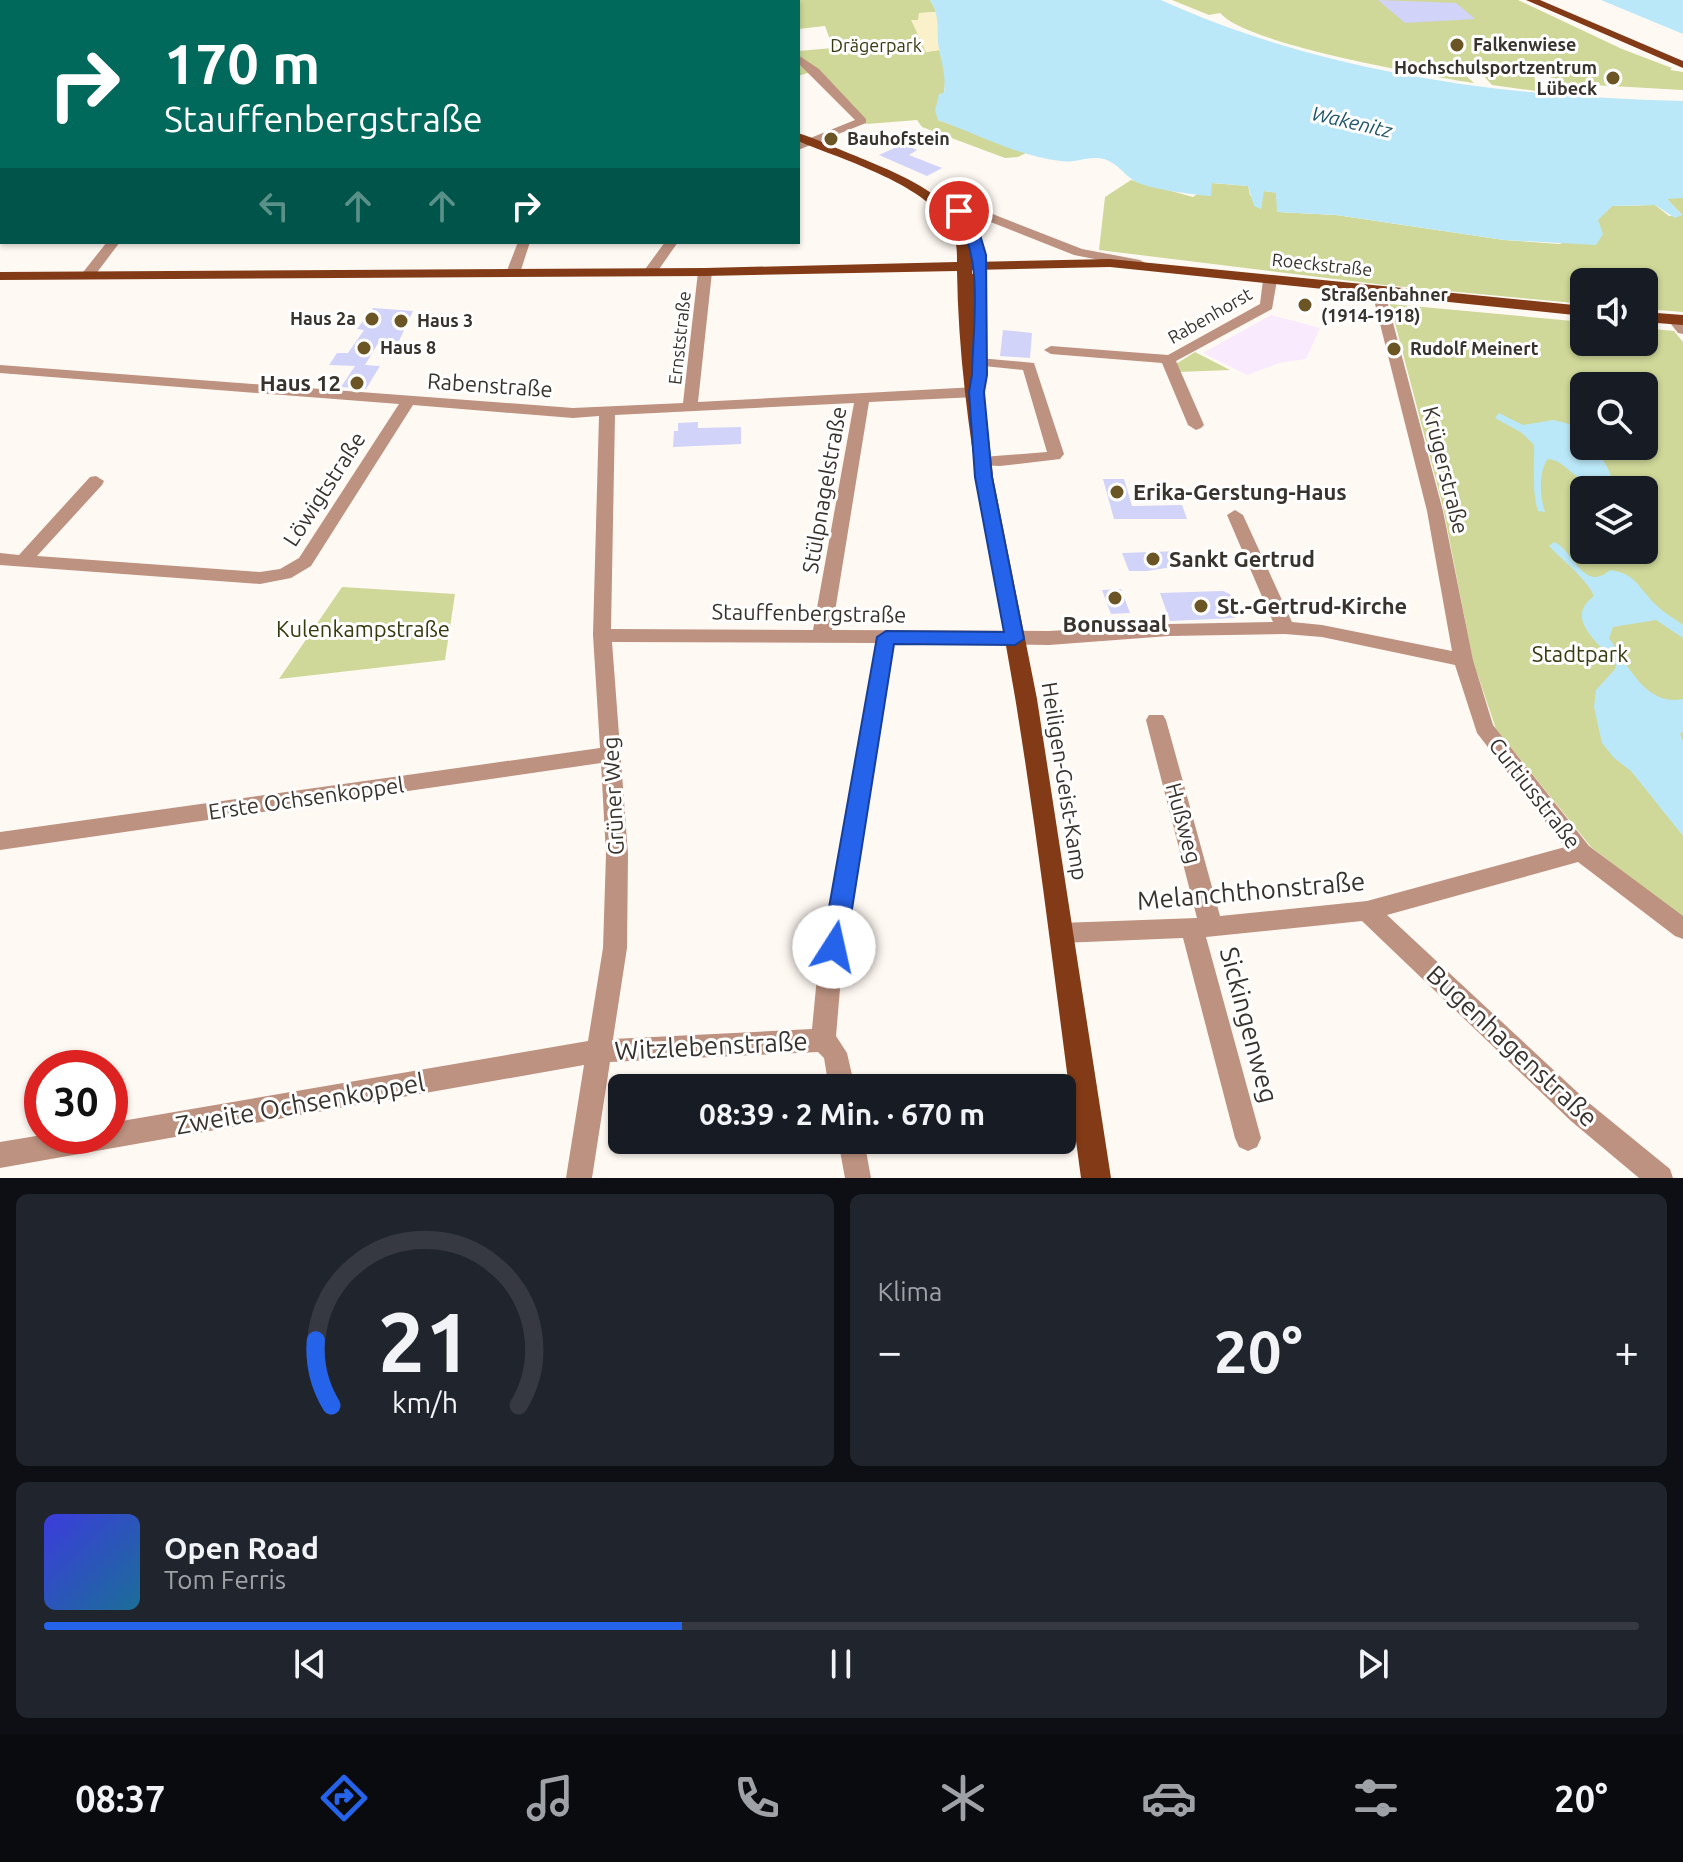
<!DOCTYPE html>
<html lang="de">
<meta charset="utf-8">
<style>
body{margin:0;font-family:Ubuntu,sans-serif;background:#20242c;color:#f1f3f6;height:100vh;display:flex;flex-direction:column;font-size:30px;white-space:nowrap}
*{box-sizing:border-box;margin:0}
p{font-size:26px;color:#9ea1a6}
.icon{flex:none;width:44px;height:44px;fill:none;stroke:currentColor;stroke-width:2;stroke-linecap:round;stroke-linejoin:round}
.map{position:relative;height:1178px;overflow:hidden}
.side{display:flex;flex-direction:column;gap:16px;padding:16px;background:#0d0f14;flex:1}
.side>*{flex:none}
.guide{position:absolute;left:0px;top:0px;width:800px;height:244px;box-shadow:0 2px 6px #0004;background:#00695c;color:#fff;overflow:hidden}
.buttons{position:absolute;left:1570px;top:268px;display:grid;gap:16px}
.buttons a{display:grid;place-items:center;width:88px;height:88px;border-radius:12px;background:#171b24;box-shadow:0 2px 6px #0004;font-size:40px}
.speed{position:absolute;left:24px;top:1050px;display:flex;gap:16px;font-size:40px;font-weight:700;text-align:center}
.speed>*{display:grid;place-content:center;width:104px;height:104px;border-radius:50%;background:#171b24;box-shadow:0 2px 6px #0004;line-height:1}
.speed .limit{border:12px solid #d22;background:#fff;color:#111}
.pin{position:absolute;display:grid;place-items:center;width:68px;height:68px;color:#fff;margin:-34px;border:4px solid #fff;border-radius:50%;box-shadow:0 2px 8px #0007}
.me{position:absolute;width:88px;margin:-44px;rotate:10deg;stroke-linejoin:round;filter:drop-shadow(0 0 6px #0008)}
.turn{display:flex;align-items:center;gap:28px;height:168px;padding:0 32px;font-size:36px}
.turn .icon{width:104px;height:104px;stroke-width:2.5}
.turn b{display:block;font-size:56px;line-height:68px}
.lanes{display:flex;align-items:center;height:76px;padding:0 32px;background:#0003;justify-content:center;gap:40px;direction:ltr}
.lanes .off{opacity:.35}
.big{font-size:60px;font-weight:600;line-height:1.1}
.side .widget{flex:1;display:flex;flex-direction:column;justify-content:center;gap:12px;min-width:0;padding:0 28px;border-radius:12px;background:#20242c}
.side .dial{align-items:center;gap:0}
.dial svg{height:208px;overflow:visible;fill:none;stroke:#363941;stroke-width:7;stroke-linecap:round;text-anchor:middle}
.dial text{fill:#f1f3f6;stroke:none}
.song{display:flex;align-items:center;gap:24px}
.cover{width:96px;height:96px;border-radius:12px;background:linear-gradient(135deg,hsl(240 70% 55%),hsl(200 70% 35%))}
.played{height:8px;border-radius:4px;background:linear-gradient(90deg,#2563eb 40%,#363941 40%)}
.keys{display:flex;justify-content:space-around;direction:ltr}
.heat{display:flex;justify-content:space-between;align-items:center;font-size:44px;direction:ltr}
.side .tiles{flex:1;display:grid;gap:16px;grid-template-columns:1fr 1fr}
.widget:last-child{grid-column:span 2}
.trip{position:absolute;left:608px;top:1074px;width:468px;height:80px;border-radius:12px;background:#171b24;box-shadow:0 2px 6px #0004;font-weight:600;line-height:80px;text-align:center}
.dock{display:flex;height:128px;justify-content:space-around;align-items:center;background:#090b0e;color:#9ea1a6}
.dock .icon{width:56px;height:56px}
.dock .current{color:#2563eb}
.dock b{font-size:36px;color:#f1f3f6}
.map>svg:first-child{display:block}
</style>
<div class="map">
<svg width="1683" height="1178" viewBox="0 0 1683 1178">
<rect width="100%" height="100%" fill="#fff9f3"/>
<path fill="#f9eafd" d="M1271 315 1320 328 1306 359 1279 363 1247 375 1203 353Z"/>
<path fill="#cfd898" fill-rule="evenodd" d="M744 0H930L937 12 920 13 919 20H912L926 52 939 50C951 72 943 97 938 120L1028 152 1018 157 1005 158 922 127 917 120 867 124 857 119 811 72 798 76V51L833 48 825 26 798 29V2Z
M1172 0H1518L1622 49 1672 68 1670 70 1683 72V90L1557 83 1545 72H1534L1536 91 1492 85 1481 73 1464 74 1474 83C1425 75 1248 45 1220 13L1209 15Z
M1131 180 1193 197 1212 183 1248 186 1250 195 1261 209 1263 191 1276 192 1278 212 1336 215 1504 240 1560 244 1597 220 1612 206 1655 205 1669 216 1682 215 1666 198H1683V312L1644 309V282H1584V304L1384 285 1099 250 1105 197Z
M1390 304 1584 322V342H1644V328L1674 331 1683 342V918L1591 847 1496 729 1473 661 1443 507ZM1584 386H1644V446H1584ZM1584 490H1644V550H1584Z
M1195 352 1230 370 1179 372 1176 364Z
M342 587 455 594 445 660 279 679Z"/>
<path fill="#faf1cb" d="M937 12 939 50 926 52 911 20H918L919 13Z"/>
<path fill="#bbe8f8" d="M930 0H1161C1324 74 1506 97 1683 101V198L1667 199 1682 215 1675 218 1655 205 1612 206 1598 220 1603 234 1596 245 1504 240 1336 215 1277 212 1276 193 1264 191 1261 209 1254 206 1248 186 1212 183 1211 196C1196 195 1145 189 1133 180 1121 172 1116 160 1098 158 1086 157 1074 163 1061 161 1020 157 977 134 938 120L935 111 939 94 944 93C946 74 942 66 939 49 936 31 941 17 930 0Z
M1601 0H1683V34Z
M1499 413 1523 425 1554 420 1584 428V446H1600C1599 461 1614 470 1611 484 1574 489 1570 461 1548 459 1538 471 1540 498 1545 512L1538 511C1532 493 1534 464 1534 445L1522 433 1495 418Z
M1554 542C1573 549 1583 594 1610 570 1636 573 1639 589 1656 605 1664 613 1674 618 1683 625V638L1656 620 1613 627 1609 638C1627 663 1645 707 1683 699V732L1680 734 1683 741V836L1631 771 1614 758 1602 743 1594 707 1596 690 1615 669 1616 664C1599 642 1563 619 1594 596 1587 579 1563 561 1549 546Z"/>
<path fill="#d1d3f8" d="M1378 0 1456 3 1475 19 1405 23Z
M903 144 917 150 909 155 942 168 927 176 879 155Z
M373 308 413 311 399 341 380 340 365 365 380 366 366 389 341 387 355 366 329 365 337 353H348L364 330 357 329Z
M1003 330 1032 333 1030 358 1000 356Z
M698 422V428L741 427V444L673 447 674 431H678V423Z
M1103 479H1124L1132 506 1182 505 1187 519H1114Z
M1179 551 1184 565 1147 571H1129L1122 553Z
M1121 589 1130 613 1111 614 1102 590Z
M1223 591 1230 594 1238 612H1232L1235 618 1170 621 1160 593Z"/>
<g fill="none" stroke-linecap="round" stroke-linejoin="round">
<path fill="#bd9280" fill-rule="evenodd" d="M17 0H27L15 2Z
M117 0H127L116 2Z
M201 0H211L200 2Z
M372 0H382V2H372Z
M461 0H471V2H461Z
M534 0H544L545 2H535Z
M594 0H627L592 2Z
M2 24V31L0 32V25Z
M0 46H2V52H0Z
M798 55 819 69 866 119V123L798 150V143L855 120 798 63Z
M0 125H2V131H0Z
M0 203H2V211H0Z
M959 207 990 213 1082 249 1140 260 1147 264 1140 268 1074 255 983 219 955 214V208Z
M107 242H120L92 279H82L80 276Z
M518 242H530L520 273 513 277 506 273Z
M665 242H678L655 275H645L643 272Z
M705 268 712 272 698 402 976 387 984 392 976 397 869 402 832 630 1049 631 1169 624 1273 622 1227 515 1235 510 1243 515 1292 622 1322 625 1452 651 1427 511 1372 292 1379 288 1384 289 1443 511 1473 660 1493 725 1589 846 1683 916V939L1675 936 1578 862 1387 915 1589 1103 1670 1169 1673 1178H1639L1571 1121 1362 921 1206 937 1261 1138 1257 1147 1248 1151 1239 1147 1235 1138 1183 938 1061 943 1053 940 1049 933 1053 926 1061 923 1197 918 1146 720 1149 715H1163L1166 720 1220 916 1367 901 1565 847 1477 733 1455 665 1322 637 1285 634 1169 636 1049 645 894 643 841 977 836 1036 847 1053 855 1088H829L824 1058 818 1052 610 1062 592 1178H566L584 1065 0 1168V1142L42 1135 110 1136V1123L588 1041 603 948 606 854 601 763 0 850V832L600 748 593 635 599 416 573 418 413 405 311 566 291 578 260 584 0 565V553L19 555 90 477 96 476 104 481 102 485 37 556 260 572 280 569 299 558 399 404 0 373V365L573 408 683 403 698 272ZM854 403 813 630 611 629 615 415ZM612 642 876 643 817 977 812 1029 613 1039 627 948 628 854Z
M1270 276 1277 280 1272 309 1176 361 1204 425 1201 428 1196 430 1188 425 1162 363 1051 354 1044 350 1051 346 1168 355 1260 304 1263 280Z
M1674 315 1683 321V334L1678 333 1667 319Z
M979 358 1034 363 1064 454 1060 459 1000 466 976 465 974 462 976 459 982 457 1047 452 1023 370 974 365V359Z
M838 1140H864L871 1178H845Z"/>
<path fill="#823b16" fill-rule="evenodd" d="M621 0H631L632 2H622Z
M1526 0H1540L1683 61V68Z
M798 133C818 139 837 149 856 156 905 177 970 199 972 262L1110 259 1584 306V316L1110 267 972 270V274L979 271 986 275 987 351 976 355 984 392 993 477 1037 699 1111 1178H1081C1059 1018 1041 856 1015 697 991 555 959 415 957 271L705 276 0 280V272L705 268 957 262C957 251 957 242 952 231 930 185 843 160 798 141Z
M1644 312 1683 315V325L1644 322Z"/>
</g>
<path fill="#2563eb" stroke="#184099" stroke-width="2" d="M955 208H963L978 228 986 255 987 375 984 392 992 477 1024 639 1015 645 894 644 846 947 842 954 834 957 825 954 822 947 877 637 886 631 1004 632 975 477 969 392 972 375C973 322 985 256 953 211Z"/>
<g fill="#6b5524" stroke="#fff" stroke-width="3">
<circle cx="1457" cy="45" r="8"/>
<circle cx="1613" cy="78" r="8"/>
<circle cx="831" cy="139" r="8"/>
<circle cx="1305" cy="305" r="8"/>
<circle cx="372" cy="319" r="8"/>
<circle cx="401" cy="321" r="8"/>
<circle cx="364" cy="348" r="8"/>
<circle cx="1394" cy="349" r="8"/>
<circle cx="357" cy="383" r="8"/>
<circle cx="1117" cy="492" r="8"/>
<circle cx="1153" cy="559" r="8"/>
<circle cx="1115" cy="598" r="8"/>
<circle cx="1201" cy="606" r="8"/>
</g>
<g text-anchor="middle" stroke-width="6" stroke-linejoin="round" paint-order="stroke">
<g font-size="18" font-weight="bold" fill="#39332e" stroke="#fff" text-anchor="start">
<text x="1473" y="51">Falkenwiese</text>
<text x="1597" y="74" text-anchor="end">Hochschulsportzentrum<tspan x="1597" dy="21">Lübeck</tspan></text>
<text x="847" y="145">Bauhofstein</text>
<text x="1321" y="301">Straßenbahner<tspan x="1321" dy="21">(1914-1918)</tspan></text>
<text x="356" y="325" text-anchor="end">Haus 2a</text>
<text x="417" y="327">Haus 3</text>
<text x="380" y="354">Haus 8</text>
<text x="1410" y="355">Rudolf Meinert</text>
</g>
<g font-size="18" fill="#373b10" stroke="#fff">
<text x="876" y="52">Drägerpark</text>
</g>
<g font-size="18" fill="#39332e" stroke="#fff">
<text transform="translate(1322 265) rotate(6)" y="6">Roeckstraße</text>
<text transform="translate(1210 316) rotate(-30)" y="6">Rabenhorst</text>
<text transform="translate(680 338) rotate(-84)" y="6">Ernststraße</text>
</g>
<g font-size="20" font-style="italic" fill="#1f5667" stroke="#fff">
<text transform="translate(1352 122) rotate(13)" y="7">Wakenitz</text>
</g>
<g font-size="22" font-weight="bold" fill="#39332e" stroke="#fff" text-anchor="start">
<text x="341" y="391" text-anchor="end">Haus 12</text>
<text x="1133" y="500">Erika-Gerstung-Haus</text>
<text x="1169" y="567">Sankt Gertrud</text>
<text x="1217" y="614">St.-Gertrud-Kirche</text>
<text x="1115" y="632" text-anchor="middle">Bonussaal</text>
</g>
<g font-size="22" fill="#39332e" stroke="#fff">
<text transform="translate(490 385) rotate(4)" y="8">Rabenstraße</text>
<text transform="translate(1446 470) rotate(76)" y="8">Krügerstraße</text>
<text transform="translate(324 489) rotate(-57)" y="8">Löwigtstraße</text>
<text transform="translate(824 490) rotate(-80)" y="8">Stülpnagelstraße</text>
<text transform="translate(809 613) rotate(1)" y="8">Stauffenbergstraße</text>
<text transform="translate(1065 781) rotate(81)" y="8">Heiligen-Geist-Kamp</text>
<text transform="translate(1535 793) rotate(52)" y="8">Curtiusstraße</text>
<text transform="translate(613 796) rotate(-93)" y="8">Grüner Weg</text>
<text transform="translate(306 798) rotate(-8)" y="8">Erste Ochsenkoppel</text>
<text transform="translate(1184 823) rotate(75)" y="8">Hußweg</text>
</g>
<g font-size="22" fill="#373b10" stroke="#fff">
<text x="363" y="637">Kulenkampstraße</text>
<text x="1580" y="662">Stadtpark</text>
</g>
<g font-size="26" fill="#39332e" stroke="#fff">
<text transform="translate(1251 891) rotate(-5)" y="9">Melanchthonstraße</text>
<text transform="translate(1249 1025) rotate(75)" y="9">Sickingenweg</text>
<text transform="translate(711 1046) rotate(-3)" y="9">Witzlebenstraße</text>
<text transform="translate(1512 1046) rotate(43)" y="9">Bugenhagenstraße</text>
<text transform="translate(300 1104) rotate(-10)" y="9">Zweite Ochsenkoppel</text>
</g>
</g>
</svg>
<div class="buttons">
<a><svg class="icon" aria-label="sound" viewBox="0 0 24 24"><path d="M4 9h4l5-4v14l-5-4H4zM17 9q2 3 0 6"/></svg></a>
<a><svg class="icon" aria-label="search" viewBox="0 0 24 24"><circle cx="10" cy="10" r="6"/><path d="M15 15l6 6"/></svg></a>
<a><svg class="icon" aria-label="layers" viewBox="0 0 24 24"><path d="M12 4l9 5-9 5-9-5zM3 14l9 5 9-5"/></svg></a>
</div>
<div class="speed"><div class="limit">30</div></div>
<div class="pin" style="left:959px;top:211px;background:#d93025"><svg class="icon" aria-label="arrive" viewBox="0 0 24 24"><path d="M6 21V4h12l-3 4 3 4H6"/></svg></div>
<svg class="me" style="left:834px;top:947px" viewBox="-20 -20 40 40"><circle r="19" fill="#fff"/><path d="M0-13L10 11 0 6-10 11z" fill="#2563eb"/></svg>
<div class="trip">08:39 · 2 Min. · 670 m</div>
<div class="guide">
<div class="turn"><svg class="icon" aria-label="right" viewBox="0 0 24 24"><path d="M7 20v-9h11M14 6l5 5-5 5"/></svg><div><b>170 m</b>Stauffenbergstraße</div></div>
<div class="lanes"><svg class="icon off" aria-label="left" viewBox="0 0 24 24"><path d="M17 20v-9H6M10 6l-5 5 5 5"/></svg><svg class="icon off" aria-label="ahead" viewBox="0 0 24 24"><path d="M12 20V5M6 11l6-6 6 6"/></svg><svg class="icon off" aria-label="ahead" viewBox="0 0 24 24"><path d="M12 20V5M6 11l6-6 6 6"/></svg><svg class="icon" aria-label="right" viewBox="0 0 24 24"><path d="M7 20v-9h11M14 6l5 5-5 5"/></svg></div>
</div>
</div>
<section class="side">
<div class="tiles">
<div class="widget dial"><svg viewBox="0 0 100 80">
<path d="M14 69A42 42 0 1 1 86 69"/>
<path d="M14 69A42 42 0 0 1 8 44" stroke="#2563eb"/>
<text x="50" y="56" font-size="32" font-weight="700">21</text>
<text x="50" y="72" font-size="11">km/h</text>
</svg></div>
<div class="widget"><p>Klima</p>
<div class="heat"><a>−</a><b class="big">20°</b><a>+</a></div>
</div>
<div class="widget">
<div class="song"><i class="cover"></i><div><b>Open Road</b><p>Tom Ferris</p></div></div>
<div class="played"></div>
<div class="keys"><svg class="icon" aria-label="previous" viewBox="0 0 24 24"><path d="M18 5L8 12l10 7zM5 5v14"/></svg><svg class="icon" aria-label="pause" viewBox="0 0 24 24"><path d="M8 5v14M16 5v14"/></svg><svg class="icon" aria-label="next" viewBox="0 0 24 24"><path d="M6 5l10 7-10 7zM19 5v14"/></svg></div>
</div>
</div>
</section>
<nav class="dock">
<b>08:37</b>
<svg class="icon current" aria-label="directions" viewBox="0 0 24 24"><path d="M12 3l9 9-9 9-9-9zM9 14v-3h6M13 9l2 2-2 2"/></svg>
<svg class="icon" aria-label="music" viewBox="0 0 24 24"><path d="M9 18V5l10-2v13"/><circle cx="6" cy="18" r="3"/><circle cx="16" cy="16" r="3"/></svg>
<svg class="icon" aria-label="phone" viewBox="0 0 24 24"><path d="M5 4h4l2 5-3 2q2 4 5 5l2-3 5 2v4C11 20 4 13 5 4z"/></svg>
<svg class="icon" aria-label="climate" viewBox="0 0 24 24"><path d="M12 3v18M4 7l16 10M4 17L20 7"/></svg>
<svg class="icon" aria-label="car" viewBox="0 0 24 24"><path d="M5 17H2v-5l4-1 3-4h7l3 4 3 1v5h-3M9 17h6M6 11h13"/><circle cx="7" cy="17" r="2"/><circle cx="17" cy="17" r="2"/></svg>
<svg class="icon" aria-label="filters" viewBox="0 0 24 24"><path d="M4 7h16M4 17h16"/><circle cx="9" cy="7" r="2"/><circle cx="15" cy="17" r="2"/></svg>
<b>20°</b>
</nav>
